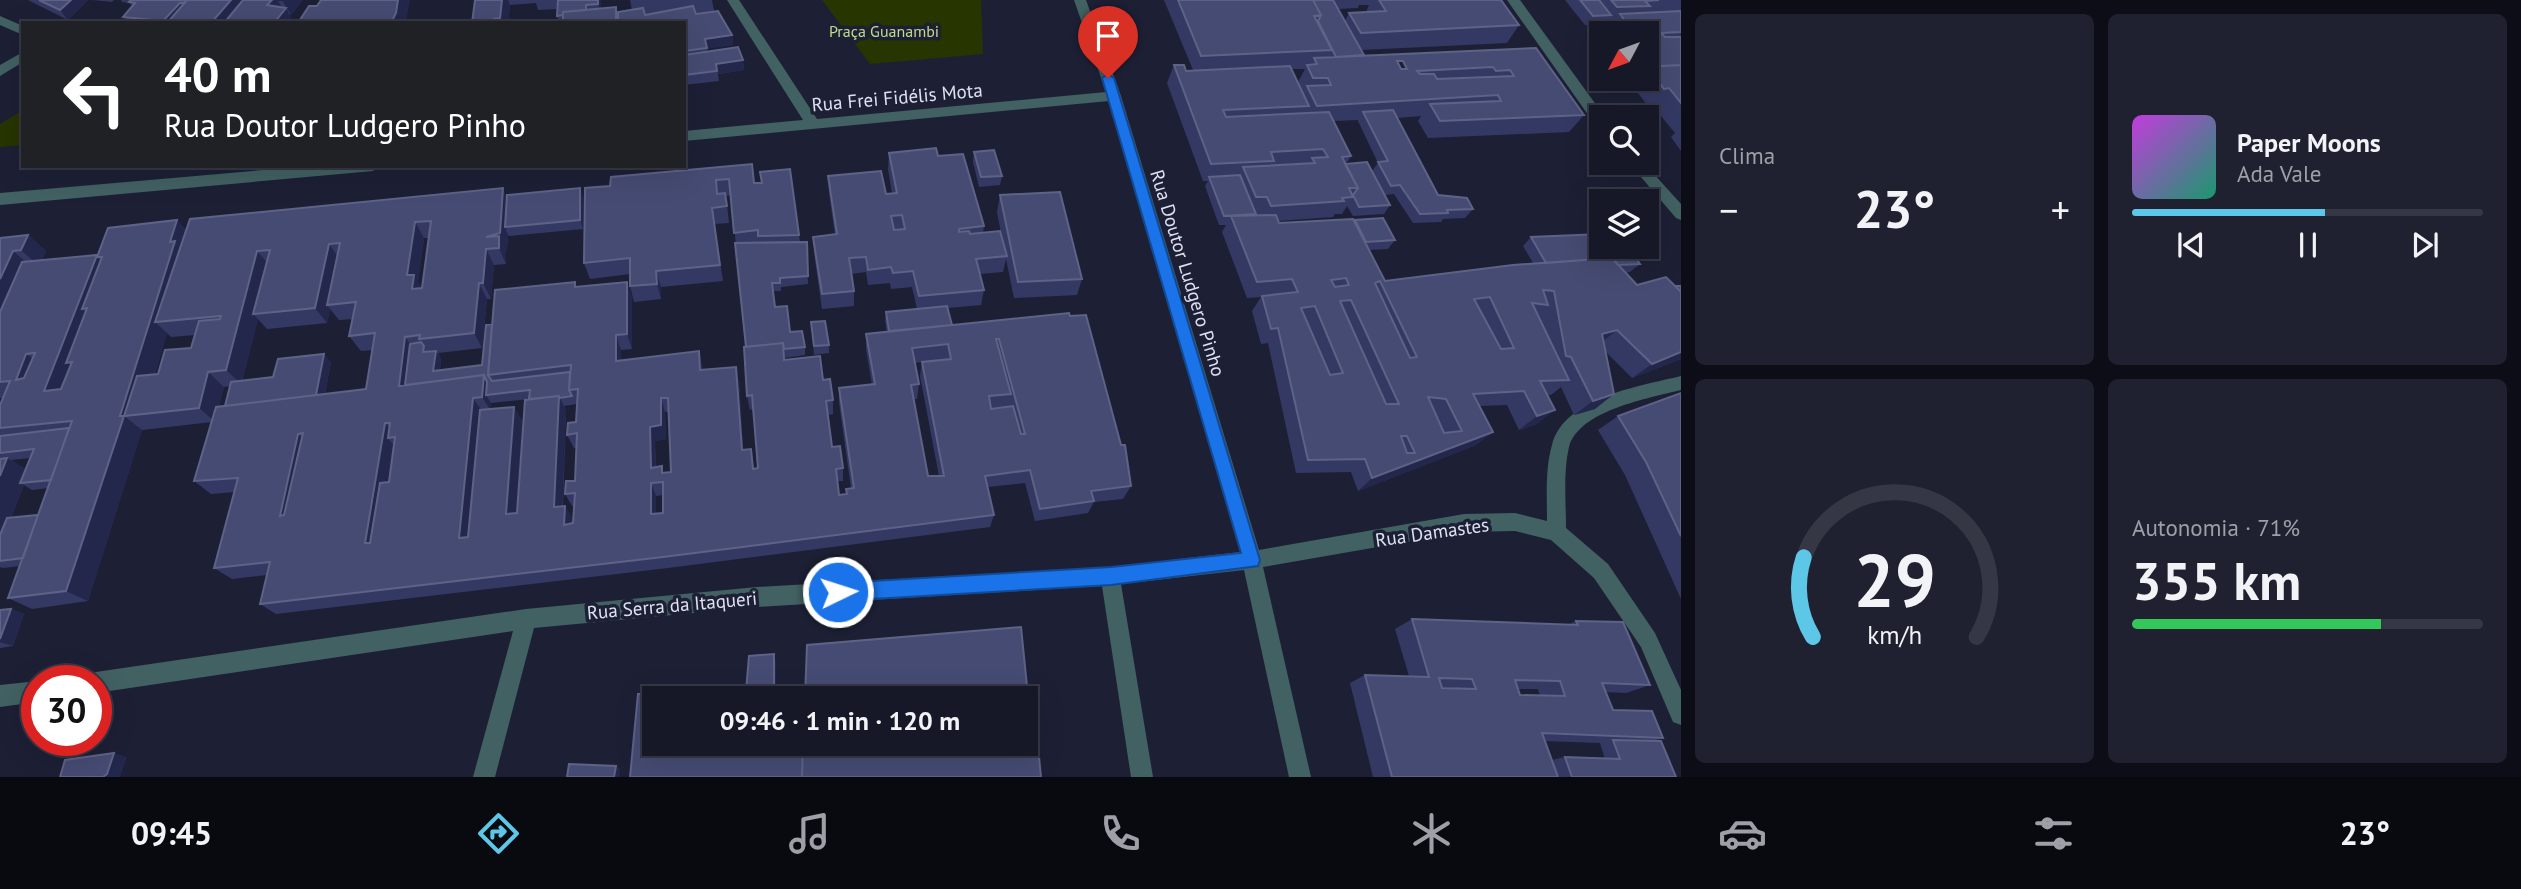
<!DOCTYPE html>
<html lang="pt">
<meta charset="utf-8">
<style>
body{margin:0;font-family:"PT Sans",sans-serif;background:#1f2130;color:#f1f3f6;height:100vh;display:flex;flex-direction:column;font-size:26px;white-space:nowrap}
*{box-sizing:border-box;margin:0}
p{font-size:23px;color:#9ea0a8}
.icon{flex:none;width:38px;height:38px;fill:none;stroke:currentColor;stroke-width:2;stroke-linecap:round;stroke-linejoin:round}
.map{position:relative;flex:1;overflow:hidden}
.drawer{display:flex;flex-direction:column;gap:14px;padding:14px;background:#0c0d16;width:840px}
.drawer>*{flex:none}
.hud{position:absolute;left:21px;top:21px;width:665px;height:147px;border-radius:0px;box-shadow:0 7px 28px #0002,0 0 0 2px #353745;background:#202124;color:#fff;overflow:hidden}
.needle{width:46px;rotate:229deg}
.controls{position:absolute;left:1589px;top:21px;display:grid;gap:14px}
.controls a{display:grid;place-items:center;width:70px;height:70px;border-radius:0px;background:#161828;box-shadow:0 7px 28px #0002,0 0 0 2px #353745;font-size:35px}
.speed{position:absolute;left:21px;top:665px;display:flex;gap:14px;font-size:35px;font-weight:700;text-align:center}
.speed>*{display:grid;place-content:center;width:91px;height:91px;border-radius:50%;background:#161828;box-shadow:0 7px 28px #0002,0 0 0 2px #353745;line-height:1}
.speed .limit{border:10px solid #d22;background:#fff;color:#111}
.pin{position:absolute;display:grid;place-items:center;width:60px;height:60px;color:#fff;margin:-72px -30px;border-radius:50% 50% 50% 0;rotate:-45deg;box-shadow:0 0 7px #0007}
.pin .icon{rotate:45deg}
.me{position:absolute;width:77px;margin:-38px;rotate:86deg;stroke-linejoin:round;filter:drop-shadow(0 0 5px #0008)}
.turn{display:flex;align-items:center;gap:24px;height:147px;padding:0 28px;font-size:32px}
.turn .icon{width:91px;height:91px;stroke-width:2.5}
.turn b{display:block;font-size:49px;line-height:60px}
.big{font-size:52px;font-weight:700;line-height:1.1}
.drawer .card{flex:1;display:flex;flex-direction:column;justify-content:center;gap:10px;min-width:0;padding:0 24px;border-radius:10px;background:#1f2130}
.drawer .dial{align-items:center;gap:0}
.dial svg{height:182px;overflow:visible;fill:none;stroke:#353745;stroke-width:7;stroke-linecap:round;text-anchor:middle}
.dial text{fill:#f1f3f6;stroke:none}
.song{display:flex;align-items:center;gap:21px}
.cover{width:84px;height:84px;border-radius:10px;background:linear-gradient(135deg,hsl(290 70% 55%),hsl(160 70% 35%))}
.played{height:7px;border-radius:4px;background:linear-gradient(90deg,#5cc7e7 55%,#353745 55%)}
.keys{display:flex;justify-content:space-around;direction:ltr}
.heat{display:flex;justify-content:space-between;align-items:center;font-size:38px;direction:ltr}
.charge{height:10px;border-radius:5px;background:linear-gradient(90deg,#34c759 71%,#353745 0)}
.drawer .tiles{flex:1;display:grid;gap:14px;grid-template-columns:repeat(2,1fr)}
.trip{position:absolute;left:642px;top:686px;width:396px;height:70px;border-radius:0px;background:#161828;box-shadow:0 7px 28px #0002,0 0 0 2px #353745;font-weight:700;line-height:70px;text-align:center}
.menu{display:flex;height:112px;justify-content:space-around;align-items:center;background:#090a10;color:#9ea0a8}
.menu .icon{width:49px;height:49px}
.menu .on{color:#5cc7e7}
.menu b{font-size:32px;color:#f1f3f6}
main{display:flex;flex:1;min-height:0}
.map>svg:first-child{display:block}
</style>
<main>
<div class="map">
<svg width="1681" height="777" viewBox="0 0 1681 777">
<rect width="100%" height="100%" fill="#1d2035"/>
<path fill="#273500" d="M822 0H981L983 54 870 64Z
M23 110V145L0 147V124Z"/>
<g fill="none" stroke-linecap="round" stroke-linejoin="round">
<path fill="#426162" fill-rule="evenodd" d="M727 0H739L817 119 1106 92 1074 0H1086L1121 96 1259 550 1464 514 1515 513 1547 521C1547 496 1545 469 1552 445 1564 397 1641 386 1681 376V390C1650 398 1579 410 1569 447 1563 472 1566 502 1566 528L1608 564 1655 633 1681 690V725L1673 722 1641 647 1594 578 1551 540 1515 531 1464 532 1263 567 1311 777H1289L1244 570 1121 584 1153 777H1131L1102 586 757 607 534 628 495 777H473L513 631 96 693V681H86L89 676 96 672 526 609 757 587 1110 567 1240 552 1109 101 684 141V131L803 120Z
M1507 0H1520L1605 117H1601V127L1596 126Z
M0 16 23 26V35L0 25Z
M23 52V62L0 76V65Z
M1629 163H1644L1681 204V220L1676 218Z
M309 166H380L373 171 0 205V193Z
M38 681 37 702 0 707V685Z"/>
</g>
<path fill="#343964" fill-rule="evenodd" d="M28 0H88L68 20Z
M93 0H114L112 2Z
M121 0H241L242 2 243 0 302 1 291 15 289 14 294 23H128L123 17 132 6 130 3 122 2Z
M475 0H557V9L538 10 536 3 510 5 508 23H472Z
M601 0V8L618 16 632 10 630 0H712L714 11 696 13V14L732 35 733 45 707 48 708 52 743 60 744 70 718 74 719 81 684 85V23H559L557 16Z
M1164 0H1501L1519 25 1507 43 1361 50 1364 55 1536 48 1584 115 1569 132 1428 138 1418 121 1421 116 1397 118 1438 195 1473 209 1465 218 1443 219 1441 222 1413 223 1394 194 1385 195 1390 205 1384 214 1353 216 1347 206 1342 214H1335L1333 217 1278 221 1279 223 1354 221 1355 220 1395 240 1388 249 1369 250 1385 281 1533 263 1523 246 1531 237 1640 264 1630 272 1625 273 1681 359 1632 378 1606 352 1595 409 1574 415 1561 387 1551 395H1547L1537 424 1519 430 1507 405 1480 406 1493 432 1476 445 1358 491 1351 472 1296 473 1268 343 1261 344 1252 311 1261 297 1247 298 1222 232 1226 225H1219L1205 186 1208 181H1203L1167 83 1174 65 1186 71 1193 70ZM1359 5H1369L1366 12 1349 13 1345 21 1338 9 1358 8ZM1397 61H1403L1407 69H1401ZM1291 69H1305L1298 82ZM1358 120V121L1378 163 1372 171 1346 164 1351 156 1333 121Z
M1565 0H1681V151L1671 137 1675 133 1652 105 1648 106 1631 84 1635 79H1647V33H1619L1612 24 1585 25Z
M974 152 1002 176 1000 185 979 187 973 162Z
M889 153 938 156 984 226 983 233 1002 238 997 212 1000 195 1082 279 1077 295 1014 298 1006 259 1003 272 980 274 984 290 981 305 948 308 952 325 1069 313 1131 486 1123 499 1094 502 1088 513 1035 521 1025 483 988 487 994 515 990 527 668 568 276 614 260 604 267 575 232 579 214 568 234 492 211 494 194 481 212 422 142 430 139 427 142 430 88 601 32 609 8 598 20 566 3 568 0 567V405L3 398H0V238L28 235 46 251 42 260 97 255 177 220 186 230 507 195 583 197V229L509 236 508 235 507 249 506 250V264L494 265 491 299H487L482 348 438 353 441 359 440 370 482 365 492 324 575 282 577 287 627 282 632 298V349L621 350V360L699 351 703 370 739 381 743 449H751L754 469 758 468 753 409 750 410 747 396 746 347 731 195 726 196 729 223 714 224 723 281 661 287V299L634 302 630 286V274L590 279 584 263 610 186 752 164 754 183 799 235 800 242H807L808 284 781 287V291H773L775 307 790 332 805 347V355L784 358 785 360 823 380 833 400V414L828 415 832 447 843 468V481H838L839 495 846 494V489L851 488 839 403V388L872 385 866 349V334L887 332 885 321 886 312 917 309 912 287 891 289 890 283 868 285 866 272 851 274 854 291V306L822 309 814 253 813 237 835 235 829 193 828 176 886 194 892 193 888 169ZM424 238H429L422 288 418 282ZM330 309 339 320 353 319 349 336 361 351 373 350 366 389 325 394 331 362 273 377 242 381 258 319 267 329 327 323ZM167 333 171 337 195 335 191 348 158 374H155ZM922 362 920 376 939 476H928L914 399H917L919 384 914 363ZM230 386 225 406H219L224 387ZM529 399 517 513H516L522 421 514 407 491 410V403ZM577 404 576 422 567 435 574 448H576L575 481 565 494 572 506H574L573 523H572V518L565 506H563L566 410 564 406ZM665 412H669L671 472 664 473 656 467 655 441 666 439ZM30 458 25 469 11 460ZM24 485 32 490 48 488 38 515 11 518ZM663 495V513H656V496Z
M811 322 829 345V353L814 355Z
M1681 393V599L1625 475 1598 430 1618 416Z
M11 609 24 614 13 646 0 648V610Z
M1412 619 1568 625 1576 621 1650 685 1626 693 1606 692 1613 710 1663 738 1652 741 1676 777H1558L1552 760 1565 757 1605 759 1600 743 1545 741 1558 777H1373L1350 683 1365 675 1409 676 1395 629ZM1442 687H1454V688H1442ZM1518 689H1538L1540 696 1520 695Z"/>
<path fill="#23274b" d="M71 0H88L68 20 60 10Z
M224 0H241L247 11 237 23H211Z
M272 0H277L284 10 286 8 294 23H274L267 5Z
M282 0H302V1L291 15Z
M398 0H410L406 23H391Z
M502 0H508L510 5 508 23H501L500 18Z
M598 0H601V14L598 4Z
M180 3 186 12 177 23H164L163 21Z
M732 35 733 45 706 49 705 39Z
M743 60 744 70 718 74 716 64Z
M503 188 510 204 505 227 508 235 507 249 506 250V264L499 248 486 237Z
M580 188 583 197V229L580 220Z
M177 220 192 237 155 322 167 333 143 414 124 416 142 430 88 601 66 591 120 416Z
M415 222 424 238 418 282 423 290 412 289 407 275Z
M28 235 46 251 39 266 21 250Z
M329 244 340 260 327 305 330 309 327 323 315 308Z
M486 249 494 265 491 299 483 283Z
M13 251 32 267 0 339V279Z
M257 251 271 267 253 314 258 319 241 384 226 370Z
M97 257 113 273 87 308 82 309 96 320 64 405 44 391Z
M656 271 661 287V299L657 284Z
M627 282 632 298V349L627 334Z
M479 283 487 299 482 348 474 333Z
M1617 330 1598 345 1602 334Z
M616 335 621 350 622 375 616 361Z
M405 337 416 352 411 391 399 386Z
M436 351 441 359 439 379 433 371Z
M699 351 702 366 704 385 700 370Z
M1681 352V359L1632 378 1652 364Z
M26 354 46 368 36 394 16 380Z
M324 354 331 362 322 410 315 402Z
M736 367 739 381 744 463 742 450Z
M208 372 224 387 215 422 199 408Z
M484 375 492 390 486 395 491 403V411L482 397Z
M1614 394 1595 409 1574 415 1593 401Z
M559 396 566 410 562 519 554 507Z
M473 398 483 412 469 550 459 538Z
M661 398 665 412 666 439 655 441 656 481 651 468 650 427Z
M514 407 522 421 515 526 506 514Z
M1555 410 1537 424 1519 430 1537 416Z
M385 423 397 437 388 438 395 447 378 555 365 543Z
M1493 432 1476 445 1358 491 1372 478Z
M298 434 312 447 295 528 280 516Z
M7 458 29 471 20 483 24 485 0 545V476Z
M651 483 656 496V526L651 514Z
M565 506 572 518 571 536 564 525Z
M11 609 24 614 13 646 0 642V639Z
M774 654 776 663V697L774 689Z
M114 753 127 757 120 777H103Z
M616 766 620 769 619 777H614Z"/>
<path fill="#464b73" stroke="#5e6286" stroke-width="2" fill-rule="evenodd" d="M39 0H71L60 10Z
M131 0H186V1L184 3H180L163 21 123 17 135 3 129 2Z
M187 0H231L211 23H167Z
M243 0H272L267 5 286 8 274 23H224Z
M321 0H398L396 13 391 23H298L309 6H317Z
M475 0H502L500 18 494 19 493 23H472Z
M558 0H598V4L586 5V10L563 12V15L557 16Z
M1178 0H1313L1321 15 1314 16 1332 50 1201 56Z
M1313 0H1333L1364 55 1336 57 1318 21 1321 15Z
M1379 0H1501L1519 25 1361 33 1349 13 1386 11Z
M1580 0H1599L1611 15 1593 16Z
M1611 0H1659L1645 1 1650 6 1617 7Z
M693 6 696 14 718 11 732 35 705 39 707 48 684 51V23H632V21L618 22V12L643 8 645 15Z
M616 7V23H563V12Z
M1681 11V32L1661 33 1665 37H1681V65L1659 66 1647 50V33H1634L1620 14Z
M738 47 743 60 716 64 717 71 684 75V55Z
M1536 48 1584 115 1440 121 1430 104 1501 101 1498 95 1317 106 1307 86 1331 85 1328 78H1313L1307 65 1317 64 1314 58ZM1397 61H1403L1407 69H1401ZM1493 67 1496 71 1510 70 1514 76 1437 79 1434 74H1420L1417 71Z
M1174 65H1184L1186 71 1290 66 1309 106 1223 110 1226 117 1329 112 1351 156 1342 157 1358 188H1349L1353 197 1342 198 1344 201 1271 206 1267 197H1256L1243 167 1315 163 1312 158 1328 157 1323 149 1271 152 1274 161 1211 164Z
M1681 65V103L1669 88 1664 89 1647 67Z
M1393 110 1438 195 1467 198 1473 209 1447 210 1448 213 1420 214 1400 185 1391 186 1378 162 1388 161 1363 112Z
M936 148 938 156 963 154 984 226 959 229V232L969 231 970 234 1000 231 1007 256 976 259 984 290 919 296 913 271 893 273 891 267 868 270 866 257 849 258 854 291 822 294 813 237 837 234 828 176 881 171 886 194 897 193 889 153ZM902 215 905 229 894 230 891 216Z
M994 150 1002 176 981 177 974 152Z
M1367 162 1390 205 1359 207 1353 195 1358 188 1345 164Z
M752 164 754 183H762L760 172 790 169 799 235 758 236V230L734 233 729 179 716 180 717 194 725 193 727 206 712 208 720 265 656 271 657 284 630 286V258L584 263 585 188 610 186 611 177Z
M1240 175 1256 214 1224 216 1209 177Z
M503 188 500 233 486 237 499 236V248L486 249 483 283H479L474 333 419 339 420 335 405 337 399 386 484 375 482 397 473 398 459 538 468 537 480 410 514 407 506 514 517 513 525 400 559 396 554 507 565 506 564 525 573 523 575 493 565 494 566 481H575L577 433 567 435 568 423 576 422 578 389 569 390 571 365 488 375 495 290 575 282V287L627 282V334L616 335V361L699 351 700 370 736 367 742 450 751 449 753 469 758 468 752 395 747 396 744 347 783 343 784 360 820 356 823 380 830 379 833 400 826 401 832 447 840 446 843 468 836 469 839 495 847 494 846 489 854 488 839 388 875 384 866 334 1069 313 1070 316 1086 315 1121 445H1125L1131 486 1091 491 1094 501 1040 509 1030 470 985 476 994 515 663 557 260 604 270 562 214 568 238 478 194 481 216 407 366 389 375 333 349 336 356 302 327 305 340 243 329 244 315 308 253 314 270 250 257 251 226 370 208 372 199 408 124 416 137 376 158 374 165 350 191 348 199 321 220 319 221 316 155 322 190 219ZM431 221 422 288 412 289 414 275H407L415 222ZM996 339H999L1025 434H1021L1013 406 991 409 989 396 1011 394ZM948 344 951 359 922 362 944 476H928L911 385 919 384 912 348ZM661 398H668L671 472 662 473V466L651 468 650 427 661 425ZM385 423H390L388 438 395 437 389 482 380 483 370 543H365ZM303 433 284 515 280 516 298 434ZM663 482V513L651 514V483Z
M580 188V220L505 227 507 195Z
M1060 192 1082 279 1018 282 1000 195Z
M1276 215 1279 223 1353 219 1385 281 1513 265 1612 258 1637 285 1666 277 1681 292V352L1652 364 1617 330 1602 334 1614 394 1593 401 1571 357 1566 356 1554 291 1543 290 1548 305 1532 303 1569 380 1540 381 1555 410 1537 416 1524 391 1473 394 1493 432 1372 478 1365 459 1308 460 1278 328 1271 329 1262 296 1298 292 1292 279 1257 282 1231 216ZM1346 278 1349 285 1335 287 1331 280ZM1380 281 1417 357 1410 358 1375 283ZM1490 297 1514 348 1501 349 1474 299ZM1351 300 1399 404H1386L1340 301ZM1315 306 1343 373 1330 375 1301 308ZM1428 397 1446 399 1462 431 1444 433ZM1401 436H1407L1415 453H1407Z
M1383 218 1395 240 1366 242 1355 220Z
M177 220 170 242 175 241 120 416H124L66 591 8 598 72 421 0 428V405L10 381 0 382V312L22 262 97 255 44 391 61 389 72 362 66 363 87 308 82 309 102 257H97L108 228ZM35 353 24 378 16 380 26 354Z
M1601 234V247H1628L1640 264 1618 265 1612 258 1546 263 1531 237Z
M28 235 21 250 13 251 0 279V238Z
M807 242 808 276 780 278V283H772L775 307 787 306 790 332 802 331 805 347 784 349 783 343 746 347 735 243Z
M1675 286H1681V292Z
M947 306 952 325 889 331 886 312Z
M825 321 829 345 814 346 811 322Z
M492 324 488 375 492 381 570 372 569 390 572 396 559 398V396L529 399 530 390 486 395 487 382 484 375 405 385 410 344 421 342 424 346 423 352 436 351 433 371 482 365 486 325Z
M324 354 316 395 225 406 231 382 273 377 278 359Z
M1681 393V536L1646 462 1618 416Z
M69 428 51 480 20 483 34 449 0 453V436Z
M7 458 0 476V459Z
M38 515 23 558 0 561V535L7 518Z
M11 609 0 639V610Z
M1412 619 1578 625 1576 621 1623 622 1650 685 1602 683 1613 710 1652 711 1663 738 1542 733 1558 777H1392L1365 675 1429 677ZM1439 678 1472 679 1476 689 1442 688ZM1515 680 1560 681 1565 696 1520 695Z
M1021 627 1030 716H1035L1041 777H802L803 744H1026V698H805L807 645Z
M774 654V689L806 687 805 698H654V744H803L802 777H630L638 694 746 691 749 656Z
M1613 740 1661 741 1676 777H1572L1565 757 1620 759Z
M114 753 107 774 103 777H60L65 760Z
M569 764 616 766 614 777H567Z"/>
<path fill="#1a73e8" stroke="#114b97" stroke-width="2" d="M1108 74 1114 78 1260 560 1258 566 1111 585 838 601 832 598 829 592 832 586 838 583 1111 567 1241 553 1102 78Z"/>
<g text-anchor="middle" stroke-width="7" stroke-linejoin="round" paint-order="stroke">
<g font-size="16" fill="#c0db8a" stroke="#1d2035">
<text x="884" y="37">Praça Guanambi</text>
</g>
<g font-size="19" fill="#dee1f0" stroke="#1d2035">
<text transform="translate(897 97) rotate(-5)" y="7">Rua Frei Fidélis Mota</text>
<text transform="translate(1188 273) rotate(73)" y="7">Rua Doutor Ludgero Pinho</text>
<text transform="translate(1432 532) rotate(-8)" y="7">Rua Damastes</text>
<text transform="translate(672 605) rotate(-5)" y="7">Rua Serra da Itaqueri</text>
</g>
</g>
</svg>
<div class="controls">
<a><svg class="needle" viewBox="-14 -14 28 28"><path d="M0-13l5 13h-10z" fill="#e53935"/><path d="M0 13l5-13h-10z" fill="#9ea0a8"/></svg></a>
<a><svg class="icon" aria-label="search" viewBox="0 0 24 24"><circle cx="10" cy="10" r="6"/><path d="M15 15l6 6"/></svg></a>
<a><svg class="icon" aria-label="layers" viewBox="0 0 24 24"><path d="M12 4l9 5-9 5-9-5zM3 14l9 5 9-5"/></svg></a>
</div>
<div class="speed"><div class="limit">30</div></div>
<div class="pin" style="left:1108px;top:78px;background:#d93025"><svg class="icon" aria-label="arrive" viewBox="0 0 24 24"><path d="M6 21V4h12l-3 4 3 4H6"/></svg></div>
<svg class="me" style="left:838px;top:592px" viewBox="-20 -20 40 40"><circle r="17" fill="#1a73e8" stroke="#fff" stroke-width="3"/><path d="M0-11L8 9 0 5-8 9z" fill="#fff"/></svg>
<div class="trip">09:46 · 1 min · 120 m</div>
<div class="hud">
<div class="turn"><svg class="icon" aria-label="left" viewBox="0 0 24 24"><path d="M17 20v-9H6M10 6l-5 5 5 5"/></svg><div><b>40 m</b>Rua Doutor Ludgero Pinho</div></div>
</div>
</div>
<section class="drawer">
<div class="tiles">
<div class="card"><p>Clima</p>
<div class="heat"><a>−</a><b class="big">23°</b><a>+</a></div>
</div>
<div class="card">
<div class="song"><i class="cover"></i><div><b>Paper Moons</b><p>Ada Vale</p></div></div>
<div class="played"></div>
<div class="keys"><svg class="icon" aria-label="previous" viewBox="0 0 24 24"><path d="M18 5L8 12l10 7zM5 5v14"/></svg><svg class="icon" aria-label="pause" viewBox="0 0 24 24"><path d="M8 5v14M16 5v14"/></svg><svg class="icon" aria-label="next" viewBox="0 0 24 24"><path d="M6 5l10 7-10 7zM19 5v14"/></svg></div>
</div>
<div class="card dial"><svg viewBox="0 0 100 80">
<path d="M14 69A42 42 0 1 1 86 69"/>
<path d="M14 69A42 42 0 0 1 10 34" stroke="#5cc7e7"/>
<text x="50" y="56" font-size="32" font-weight="700">29</text>
<text x="50" y="72" font-size="11">km/h</text>
</svg></div>
<div class="card"><p>Autonomia · 71%</p><b class="big">355 km</b><div class="charge"></div></div>
</div>
</section>
</main>
<nav class="menu">
<b>09:45</b>
<svg class="icon on" aria-label="directions" viewBox="0 0 24 24"><path d="M12 3l9 9-9 9-9-9zM9 14v-3h6M13 9l2 2-2 2"/></svg>
<svg class="icon" aria-label="music" viewBox="0 0 24 24"><path d="M9 18V5l10-2v13"/><circle cx="6" cy="18" r="3"/><circle cx="16" cy="16" r="3"/></svg>
<svg class="icon" aria-label="phone" viewBox="0 0 24 24"><path d="M5 4h4l2 5-3 2q2 4 5 5l2-3 5 2v4C11 20 4 13 5 4z"/></svg>
<svg class="icon" aria-label="climate" viewBox="0 0 24 24"><path d="M12 3v18M4 7l16 10M4 17L20 7"/></svg>
<svg class="icon" aria-label="car" viewBox="0 0 24 24"><path d="M5 17H2v-5l4-1 3-4h7l3 4 3 1v5h-3M9 17h6M6 11h13"/><circle cx="7" cy="17" r="2"/><circle cx="17" cy="17" r="2"/></svg>
<svg class="icon" aria-label="filters" viewBox="0 0 24 24"><path d="M4 7h16M4 17h16"/><circle cx="9" cy="7" r="2"/><circle cx="15" cy="17" r="2"/></svg>
<b>23°</b>
</nav>
